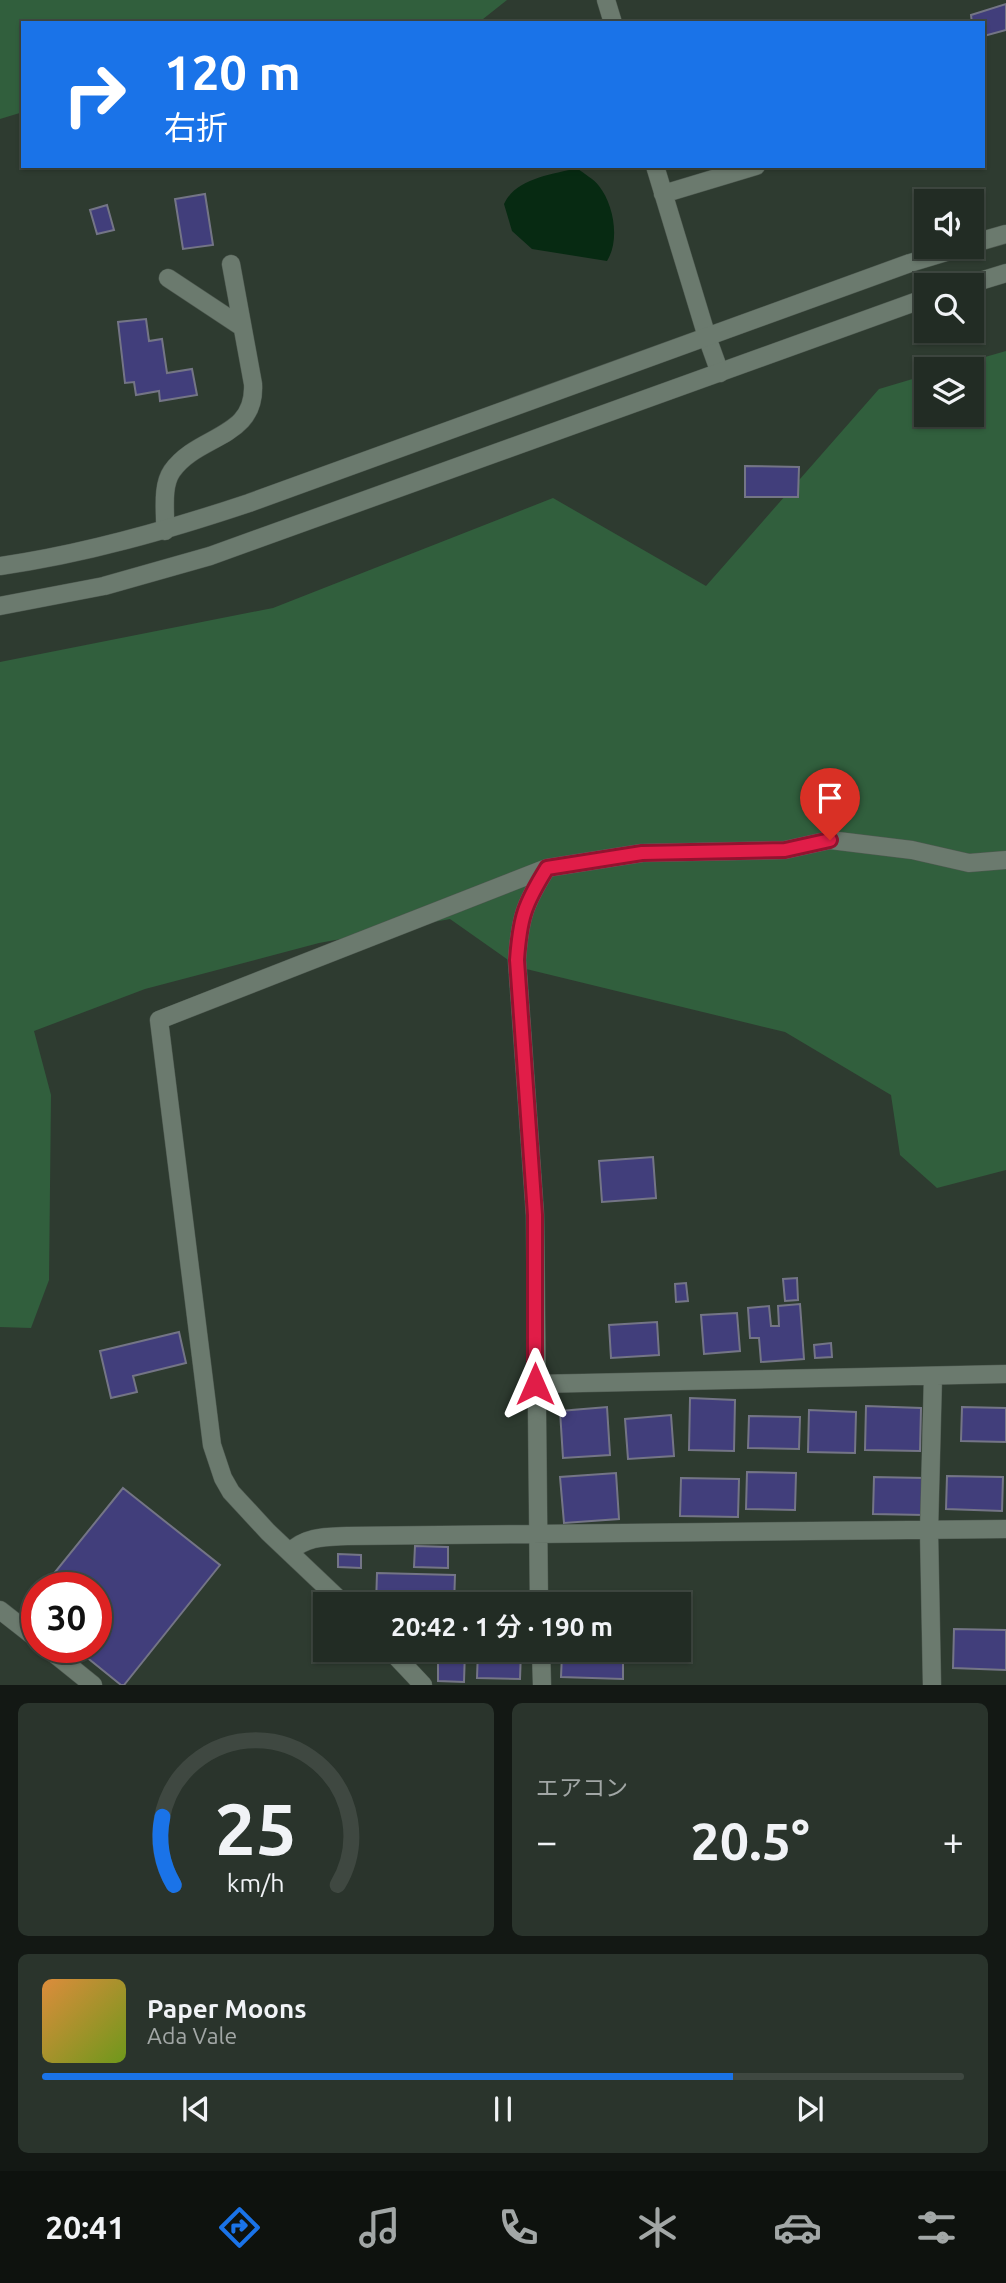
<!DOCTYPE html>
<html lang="ja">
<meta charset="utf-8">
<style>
body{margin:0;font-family:Ubuntu,"Noto Sans JP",sans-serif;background:#2a342c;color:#f1f3f6;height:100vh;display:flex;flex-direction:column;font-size:26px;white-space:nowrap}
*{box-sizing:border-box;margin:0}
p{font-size:23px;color:#a2a7a6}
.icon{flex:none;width:38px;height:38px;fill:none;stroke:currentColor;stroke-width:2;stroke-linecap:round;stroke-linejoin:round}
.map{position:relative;height:1685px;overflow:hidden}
.side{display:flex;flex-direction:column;gap:18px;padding:18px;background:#131814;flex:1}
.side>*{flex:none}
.top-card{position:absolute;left:21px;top:21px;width:964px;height:147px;border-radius:0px;box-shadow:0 2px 5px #0004,0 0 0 2px #3f4841;background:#1a73e8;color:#fff;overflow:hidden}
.controls{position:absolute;left:914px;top:189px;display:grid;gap:14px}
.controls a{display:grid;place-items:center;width:70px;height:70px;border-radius:0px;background:#222c24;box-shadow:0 2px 5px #0004,0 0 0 2px #3f4841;font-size:35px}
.speed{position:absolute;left:21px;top:1572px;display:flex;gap:14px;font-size:35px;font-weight:700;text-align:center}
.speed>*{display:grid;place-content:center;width:91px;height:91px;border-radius:50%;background:#222c24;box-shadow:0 2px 5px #0004,0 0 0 2px #3f4841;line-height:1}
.speed .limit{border:10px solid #d22;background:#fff;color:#111}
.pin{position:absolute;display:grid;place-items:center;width:60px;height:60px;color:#fff;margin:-72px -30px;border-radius:50% 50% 50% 0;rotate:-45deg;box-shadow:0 0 7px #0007}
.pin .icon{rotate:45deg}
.me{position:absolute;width:77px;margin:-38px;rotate:0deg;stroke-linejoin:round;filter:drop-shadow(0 0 5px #0008)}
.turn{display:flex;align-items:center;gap:24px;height:147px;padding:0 28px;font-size:32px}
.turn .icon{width:91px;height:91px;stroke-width:2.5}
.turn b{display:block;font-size:49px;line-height:60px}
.big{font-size:52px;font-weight:600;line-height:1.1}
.side .card{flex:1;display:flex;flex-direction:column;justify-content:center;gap:10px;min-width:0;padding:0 24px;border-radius:10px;background:#2a342c}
.side .dial{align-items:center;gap:0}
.dial svg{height:182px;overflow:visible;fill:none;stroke:#3f4841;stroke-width:7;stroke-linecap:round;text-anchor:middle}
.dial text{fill:#f1f3f6;stroke:none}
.song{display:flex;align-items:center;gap:21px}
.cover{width:84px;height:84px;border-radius:10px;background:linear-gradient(135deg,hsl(30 70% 55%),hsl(80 70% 35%))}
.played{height:7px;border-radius:4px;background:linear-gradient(90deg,#1a73e8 75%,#3f4841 75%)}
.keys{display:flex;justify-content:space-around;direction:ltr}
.heat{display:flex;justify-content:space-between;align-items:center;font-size:38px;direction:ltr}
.side .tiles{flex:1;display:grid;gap:18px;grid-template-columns:1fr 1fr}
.card:last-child{grid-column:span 2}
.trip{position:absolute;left:313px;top:1592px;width:378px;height:70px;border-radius:0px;background:#222c24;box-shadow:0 2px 5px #0004,0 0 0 2px #3f4841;font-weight:600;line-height:70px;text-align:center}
.dock{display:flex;height:112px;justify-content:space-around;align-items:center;background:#0e120e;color:#a2a7a6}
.dock .icon{width:49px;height:49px}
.dock .active{color:#1a73e8}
.dock b{font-size:32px;color:#f1f3f6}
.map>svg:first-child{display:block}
</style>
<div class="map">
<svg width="1006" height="1685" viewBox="0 0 1006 1685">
<rect width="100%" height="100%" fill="#2e3b30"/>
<path fill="#315f3d" d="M0 0H507L478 23H23V112L0 119Z
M1006 351V1170L937 1188 900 1155 891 1095 785 1032 518 967 450 919 319 943 145 989 34 1031 51 1095 49 1280 31 1328 0 1327V662L273 608 553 498 706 586 879 389 926 375V415H971V369H943Z"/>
<path fill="#072a12" d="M577 168C584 174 594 179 599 186 614 205 620 240 607 261L532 249 512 231 504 204C516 178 551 175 577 168Z"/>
<path fill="#413e7b" stroke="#747586" stroke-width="2" d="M1006 4V30L984 36V23H972L971 15Z
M205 194 213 245 183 249 175 199Z
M107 205 114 230 97 234 90 210Z
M146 319 149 341 162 339 167 373 192 369 197 395 160 401 159 391 136 395 134 382 125 383 118 322Z
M745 466 799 467 798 497H745Z
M653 1157 656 1198 602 1202 599 1161Z
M797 1278 798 1300 785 1301 783 1279Z
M686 1283 688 1301 676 1302 675 1284Z
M800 1304 804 1359 761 1362 759 1338H750L748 1308 769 1306 771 1326H779L778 1306Z
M737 1313 740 1351 704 1354 701 1315Z
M657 1322 659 1355 611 1358 609 1325Z
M179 1332 186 1363 133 1376 137 1392 111 1398 100 1351Z
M831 1343 832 1357 815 1358 814 1345Z
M690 1398 735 1400 734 1451 689 1450Z
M866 1406 921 1408 920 1451 865 1450Z
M607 1407 610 1455 563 1458 560 1411Z
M962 1407 1006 1408V1442L961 1441Z
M809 1410 856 1412 855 1453 808 1452Z
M671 1415 674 1456 628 1459 625 1419Z
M749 1416 800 1417 799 1449 748 1448Z
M747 1472 796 1473 795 1510 746 1509Z
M616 1473 619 1519 564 1523 560 1477Z
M947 1476 1003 1477 1002 1511 946 1509Z
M874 1477 925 1478 924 1515 873 1514Z
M681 1478 739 1479 738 1517 680 1516Z
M123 1488 220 1565 124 1685H121L74 1647H96V1587H43Z
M415 1546 448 1547V1568L414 1567Z
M338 1554 361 1555V1568L338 1567Z
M377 1573 455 1575 454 1605H376Z
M954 1629 1006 1630V1670L953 1668Z
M422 1650H465L464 1682 438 1681V1661L422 1660Z
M478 1650 521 1651 520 1679 477 1678Z
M578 1650H623V1679L561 1677 562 1654 577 1655Z"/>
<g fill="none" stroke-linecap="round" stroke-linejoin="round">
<g stroke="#4e5950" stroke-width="19">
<path id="service" d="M606 0 613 23
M655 166 707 337 720 373
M663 194 756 166
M168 278 242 327
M165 531C166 513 161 487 172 471 198 434 256 439 253 384L231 264"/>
</g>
<g stroke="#4e5950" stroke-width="19">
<path id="minor" d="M535 1384 1006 1374
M290 1552C306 1536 326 1537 347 1536L1006 1529
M345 1605 268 1532 231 1492 223 1478 212 1445 159 1020 547 868 642 853 785 850 830 840 912 850 969 863 1006 860
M539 1605 535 1215 517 960C520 918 524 905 547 868
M0 1610 37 1639
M46 1647 93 1685
M390 1650 423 1685
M541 1650 542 1685
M932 1685 929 1531 933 1376"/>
</g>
<g stroke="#4e5950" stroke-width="19">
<path id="tertiary" d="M971 244 1006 234
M967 285 1006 273
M0 566C85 554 168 530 249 503L910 263 963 247
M0 606 104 586 210 556 926 298"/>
</g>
<use href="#service" stroke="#6b7a6e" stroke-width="18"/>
<use href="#minor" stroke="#6b7a6e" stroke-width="18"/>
<use href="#tertiary" stroke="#6b7a6e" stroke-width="18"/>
</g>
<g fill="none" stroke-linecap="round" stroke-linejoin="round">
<g stroke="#92132f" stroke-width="18">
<path id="route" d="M535 1384V1215L517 960C520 918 524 905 547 868L642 853 785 850 830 840"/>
</g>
<use href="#route" stroke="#e11d48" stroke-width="12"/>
</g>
</svg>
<div class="controls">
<a><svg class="icon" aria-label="sound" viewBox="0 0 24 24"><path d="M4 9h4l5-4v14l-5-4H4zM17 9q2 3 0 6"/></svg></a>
<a><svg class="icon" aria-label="search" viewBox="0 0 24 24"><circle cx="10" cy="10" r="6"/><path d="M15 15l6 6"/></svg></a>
<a><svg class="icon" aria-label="layers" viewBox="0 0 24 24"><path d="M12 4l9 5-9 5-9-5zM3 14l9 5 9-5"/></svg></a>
</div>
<div class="speed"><div class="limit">30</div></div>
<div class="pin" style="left:830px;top:840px;background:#d93025"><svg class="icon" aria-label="arrive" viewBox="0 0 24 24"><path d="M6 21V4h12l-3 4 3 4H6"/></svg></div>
<svg class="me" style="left:535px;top:1384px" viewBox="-20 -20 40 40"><path d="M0-17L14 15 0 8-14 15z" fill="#e11d48" stroke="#fff" stroke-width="4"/></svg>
<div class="trip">20:42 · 1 分 · 190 m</div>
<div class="top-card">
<div class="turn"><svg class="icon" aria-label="right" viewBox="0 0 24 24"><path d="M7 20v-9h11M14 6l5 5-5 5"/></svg><div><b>120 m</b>右折</div></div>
</div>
</div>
<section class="side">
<div class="tiles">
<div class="card dial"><svg viewBox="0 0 100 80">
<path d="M14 69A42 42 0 1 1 86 69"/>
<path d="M14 69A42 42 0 0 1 9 39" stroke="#1a73e8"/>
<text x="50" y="56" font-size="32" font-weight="700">25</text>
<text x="50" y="72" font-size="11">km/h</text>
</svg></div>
<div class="card"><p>エアコン</p>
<div class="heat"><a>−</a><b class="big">20.5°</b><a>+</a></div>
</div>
<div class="card">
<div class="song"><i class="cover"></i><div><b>Paper Moons</b><p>Ada Vale</p></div></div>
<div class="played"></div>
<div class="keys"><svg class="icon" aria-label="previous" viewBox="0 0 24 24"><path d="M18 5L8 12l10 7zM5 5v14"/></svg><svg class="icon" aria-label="pause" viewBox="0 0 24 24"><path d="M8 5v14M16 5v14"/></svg><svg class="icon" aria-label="next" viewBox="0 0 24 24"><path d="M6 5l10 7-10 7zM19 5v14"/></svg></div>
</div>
</div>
</section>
<nav class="dock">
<b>20:41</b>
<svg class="icon active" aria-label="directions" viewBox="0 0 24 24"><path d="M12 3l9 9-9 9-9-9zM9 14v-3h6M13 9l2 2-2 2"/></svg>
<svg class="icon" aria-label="music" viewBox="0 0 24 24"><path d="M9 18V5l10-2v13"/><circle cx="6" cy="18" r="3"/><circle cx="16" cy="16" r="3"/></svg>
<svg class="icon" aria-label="phone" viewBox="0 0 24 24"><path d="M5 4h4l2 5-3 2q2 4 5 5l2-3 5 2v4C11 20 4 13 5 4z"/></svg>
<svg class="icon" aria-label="climate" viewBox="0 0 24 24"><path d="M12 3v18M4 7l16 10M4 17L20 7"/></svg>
<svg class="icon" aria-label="car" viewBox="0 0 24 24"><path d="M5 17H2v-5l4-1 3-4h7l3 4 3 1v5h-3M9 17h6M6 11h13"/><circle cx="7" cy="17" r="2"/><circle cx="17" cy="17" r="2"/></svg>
<svg class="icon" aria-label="filters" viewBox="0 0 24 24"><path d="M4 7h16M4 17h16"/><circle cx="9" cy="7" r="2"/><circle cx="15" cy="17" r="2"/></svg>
</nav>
